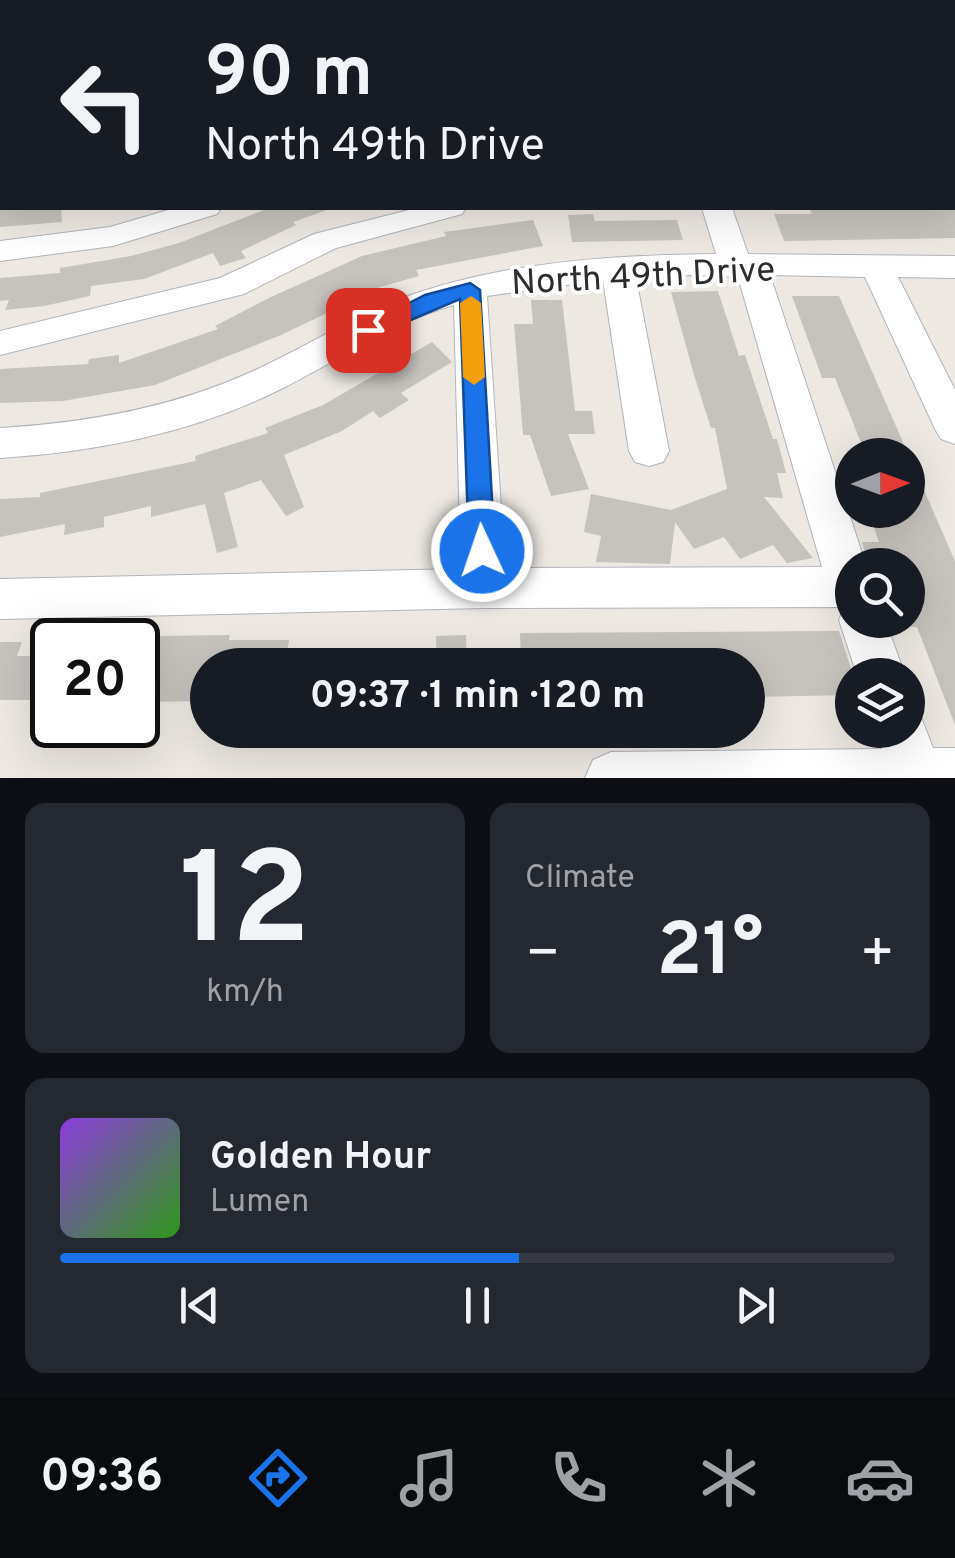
<!DOCTYPE html>
<meta charset="utf-8">
<style>
body{margin:0;font-family:Overpass,sans-serif;background:#242831;color:#f1f3f6;height:100vh;display:flex;flex-direction:column;font-size:38px;white-space:nowrap}
*{box-sizing:border-box;margin:0}
p{font-size:32px;color:#9ea1a6}
.icon{flex:none;width:55px;height:55px;fill:none;stroke:currentColor;stroke-width:2;stroke-linecap:round;stroke-linejoin:round}
.map{position:relative;height:778px;overflow:hidden}
.drawer{display:flex;flex-direction:column;gap:25px;padding:25px;background:#0d0f14;flex:1}
.drawer>*{flex:none}
.guide{position:absolute;left:0px;top:0px;width:955px;height:210px;box-shadow:0 10px 40px #0002;background:#171b24;color:#f1f3f6;overflow:hidden}
.needle{width:65px;rotate:89deg}
.tools{position:absolute;left:835px;top:438px;display:grid;gap:20px}
.tools a{display:grid;place-items:center;width:90px;height:90px;border-radius:50%;background:#171b24;box-shadow:0 10px 40px #0002;font-size:50px}
.speed{position:absolute;left:30px;top:618px;display:flex;gap:20px;font-size:50px;font-weight:700;text-align:center}
.speed>*{display:grid;place-content:center;width:130px;height:130px;border-radius:50%;background:#171b24;box-shadow:0 10px 40px #0002;line-height:1}
.speed .limit{border:5px solid #111;border-radius:15px;background:#fff;color:#111}
.pin{position:absolute;display:grid;place-items:center;width:85px;height:85px;color:#fff;margin:-42px;border-radius:20px;box-shadow:0 5px 15px #0006}
.me{position:absolute;width:110px;margin:-55px;rotate:357deg;stroke-linejoin:round;filter:drop-shadow(0 0 8px #0008)}
.turn{display:flex;align-items:center;gap:35px;height:210px;padding:0 40px;font-size:45px}
.turn .icon{width:130px;height:130px;stroke-width:2.5}
.turn b{display:block;font-size:70px;line-height:85px}
.big{font-size:75px;font-weight:700;line-height:1.1}
.drawer .widget{flex:1;display:flex;flex-direction:column;justify-content:center;gap:15px;min-width:0;padding:0 35px;border-radius:20px;background:#242831}
.drawer .dial{align-items:center;gap:0}
.dial b{font-size:130px;line-height:1}
.song{display:flex;align-items:center;gap:30px}
.cover{width:120px;height:120px;border-radius:15px;background:linear-gradient(135deg,hsl(270 70% 55%),hsl(110 70% 35%))}
.played{height:10px;border-radius:5px;background:linear-gradient(90deg,#1a73e8 55%,#363941 55%)}
.keys{display:flex;justify-content:space-around;direction:ltr}
.heat{display:flex;justify-content:space-between;align-items:center;font-size:55px;direction:ltr}
.drawer .tiles{flex:1;display:grid;gap:25px;grid-template-columns:1fr 1fr}
.widget:last-child{grid-column:span 2}
.trip{position:absolute;left:190px;top:648px;width:575px;height:100px;border-radius:50px;background:#171b24;box-shadow:0 10px 40px #0002;font-weight:700;line-height:100px;text-align:center}
.tab-bar{display:flex;height:160px;justify-content:space-around;align-items:center;background:#090b0e;color:#9ea1a6}
.tab-bar .icon{width:70px;height:70px}
.tab-bar .selected{color:#1a73e8}
.tab-bar b{font-size:45px;color:#f1f3f6}
.map>svg:first-child{display:block}
</style>
<div class="map">
<svg width="955" height="778" viewBox="0 0 955 778">
<rect width="100%" height="100%" fill="#ede8e2"/>
<path fill="#c6c2bd" d="M0 208H61L62 222 0 227Z
M269 208 327 210 293 222 296 225 241 251 246 258 220 266 213 253 144 279 91 286 90 296 44 306 5 310 9 300 0 301V278L60 273V268L131 256 179 243Z
M809 208 955 210V238L784 241 774 214H812Z
M593 214 595 221 677 220 683 240 572 242 568 215Z
M533 220 543 246 416 270 419 276 341 298 346 304 281 335 155 385 63 401 0 403V369L88 364 89 359 119 355V363L218 329 215 326 271 297 362 256 446 236 444 232Z
M718 291 739 356 745 355 773 439H777L786 473H777L783 498 764 497 813 558 787 563 773 545 740 559 724 537 694 549 675 522 670 564 596 562 601 536 584 532 591 494 671 510 727 489 715 428H711L694 375 671 292Z
M792 296H839L955 561V725L917 627H908V565H869L862 542H879L868 510H908V455H866L835 378H822Z
M531 300H562L575 411H592L595 434H568L589 489 551 496 530 435H523L514 324H533Z
M432 342 452 362 401 393 409 400 380 418 373 411 342 431 284 455 304 507 286 516 261 480 224 493 238 547 217 553 205 504 151 517V506L104 517V527L64 535 65 524 0 537V499L40 497V493L196 461 195 456 268 433 265 428 323 405Z
M839 631 853 675 852 695 748 697V665H521L520 633Z
M230 635 229 640H289L285 665H208V701L138 702V643H155L157 636Z
M466 635 467 665H437L436 636Z
M0 642H22L17 656H52V700H0Z"/>
<g fill="none" stroke-linecap="round" stroke-linejoin="round">
<g stroke="#b2b4bc" stroke-width="2">
<path id="minor" d="M639 0H661V2H639Z
M952 21H955V35H952Z
M952 66H955V82H952Z
M952 120H955V136H952Z
M2 171V189L0 190V172Z
M952 182H955V200H952Z
M175 208H221L217 214 113 246 0 261V241L110 227Z
M417 208H466L462 214 336 248 244 294 0 355V331L220 278 314 234Z
M702 208H732L748 254 955 256V278L898 277 955 390V444L941 439 935 429 865 277 770 275 866 565H852V620H885L905 675H857L839 620 844 609 838 607 484 608 0 619V579L461 569 454 305C392 322 338 361 281 389 194 433 96 452 0 458V428C86 423 172 408 251 372 309 346 362 310 423 291 517 261 617 255 716 254ZM692 275 738 277 822 567 505 568 487 296 603 280 629 451 635 462 649 466 663 462 669 451 636 278Z
M908 708 919 712 933 748H955V778H585L593 760 611 752 882 749 876 730H908Z"/>
</g>
<use href="#minor" fill="#fff" fill-rule="evenodd"/>
</g>
<path fill="#1a73e8" stroke="#114b97" stroke-width="2.5" d="M470 283 480 290 495 551 492 559H473L469 551 460 299 375 335 368 337 357 330 425 295Z"/>
<path fill="#f59e0b" d="M471 296 481 303 485 377 474 385 463 377 460 303Z"/>
<g text-anchor="middle" stroke-width="8" stroke-linejoin="round" paint-order="stroke">
<g font-size="35" fill="#2d2d2d" stroke="#fff">
<text transform="translate(643 275) rotate(-3)" y="12">North 49th Drive</text>
</g>
</g>
</svg>
<div class="tools">
<a><svg class="needle" viewBox="-14 -14 28 28"><path d="M0-13l5 13h-10z" fill="#e53935"/><path d="M0 13l5-13h-10z" fill="#9ea1a6"/></svg></a>
<a><svg class="icon" aria-label="search" viewBox="0 0 24 24"><circle cx="10" cy="10" r="6"/><path d="M15 15l6 6"/></svg></a>
<a><svg class="icon" aria-label="layers" viewBox="0 0 24 24"><path d="M12 4l9 5-9 5-9-5zM3 14l9 5 9-5"/></svg></a>
</div>
<div class="speed"><div class="limit">20</div></div>
<div class="pin" style="left:368px;top:330px;background:#d93025"><svg class="icon" aria-label="arrive" viewBox="0 0 24 24"><path d="M6 21V4h12l-3 4 3 4H6"/></svg></div>
<svg class="me" style="left:482px;top:551px" viewBox="-20 -20 40 40"><circle r="17" fill="#1a73e8" stroke="#fff" stroke-width="3"/><path d="M0-11L8 9 0 5-8 9z" fill="#fff"/></svg>
<div class="trip">09:37 · 1 min · 120 m</div>
<div class="guide">
<div class="turn"><svg class="icon" aria-label="left" viewBox="0 0 24 24"><path d="M17 20v-9H6M10 6l-5 5 5 5"/></svg><div><b>90 m</b>North 49th Drive</div></div>
</div>
</div>
<section class="drawer">
<div class="tiles">
<div class="widget dial"><b>12</b><p>km/h</p></div>
<div class="widget"><p>Climate</p>
<div class="heat"><a>−</a><b class="big">21°</b><a>+</a></div>
</div>
<div class="widget">
<div class="song"><i class="cover"></i><div><b>Golden Hour</b><p>Lumen</p></div></div>
<div class="played"></div>
<div class="keys"><svg class="icon" aria-label="previous" viewBox="0 0 24 24"><path d="M18 5L8 12l10 7zM5 5v14"/></svg><svg class="icon" aria-label="pause" viewBox="0 0 24 24"><path d="M8 5v14M16 5v14"/></svg><svg class="icon" aria-label="next" viewBox="0 0 24 24"><path d="M6 5l10 7-10 7zM19 5v14"/></svg></div>
</div>
</div>
</section>
<nav class="tab-bar">
<b>09:36</b>
<svg class="icon selected" aria-label="directions" viewBox="0 0 24 24"><path d="M12 3l9 9-9 9-9-9zM9 14v-3h6M13 9l2 2-2 2"/></svg>
<svg class="icon" aria-label="music" viewBox="0 0 24 24"><path d="M9 18V5l10-2v13"/><circle cx="6" cy="18" r="3"/><circle cx="16" cy="16" r="3"/></svg>
<svg class="icon" aria-label="phone" viewBox="0 0 24 24"><path d="M5 4h4l2 5-3 2q2 4 5 5l2-3 5 2v4C11 20 4 13 5 4z"/></svg>
<svg class="icon" aria-label="climate" viewBox="0 0 24 24"><path d="M12 3v18M4 7l16 10M4 17L20 7"/></svg>
<svg class="icon" aria-label="car" viewBox="0 0 24 24"><path d="M5 17H2v-5l4-1 3-4h7l3 4 3 1v5h-3M9 17h6M6 11h13"/><circle cx="7" cy="17" r="2"/><circle cx="17" cy="17" r="2"/></svg>
</nav>
